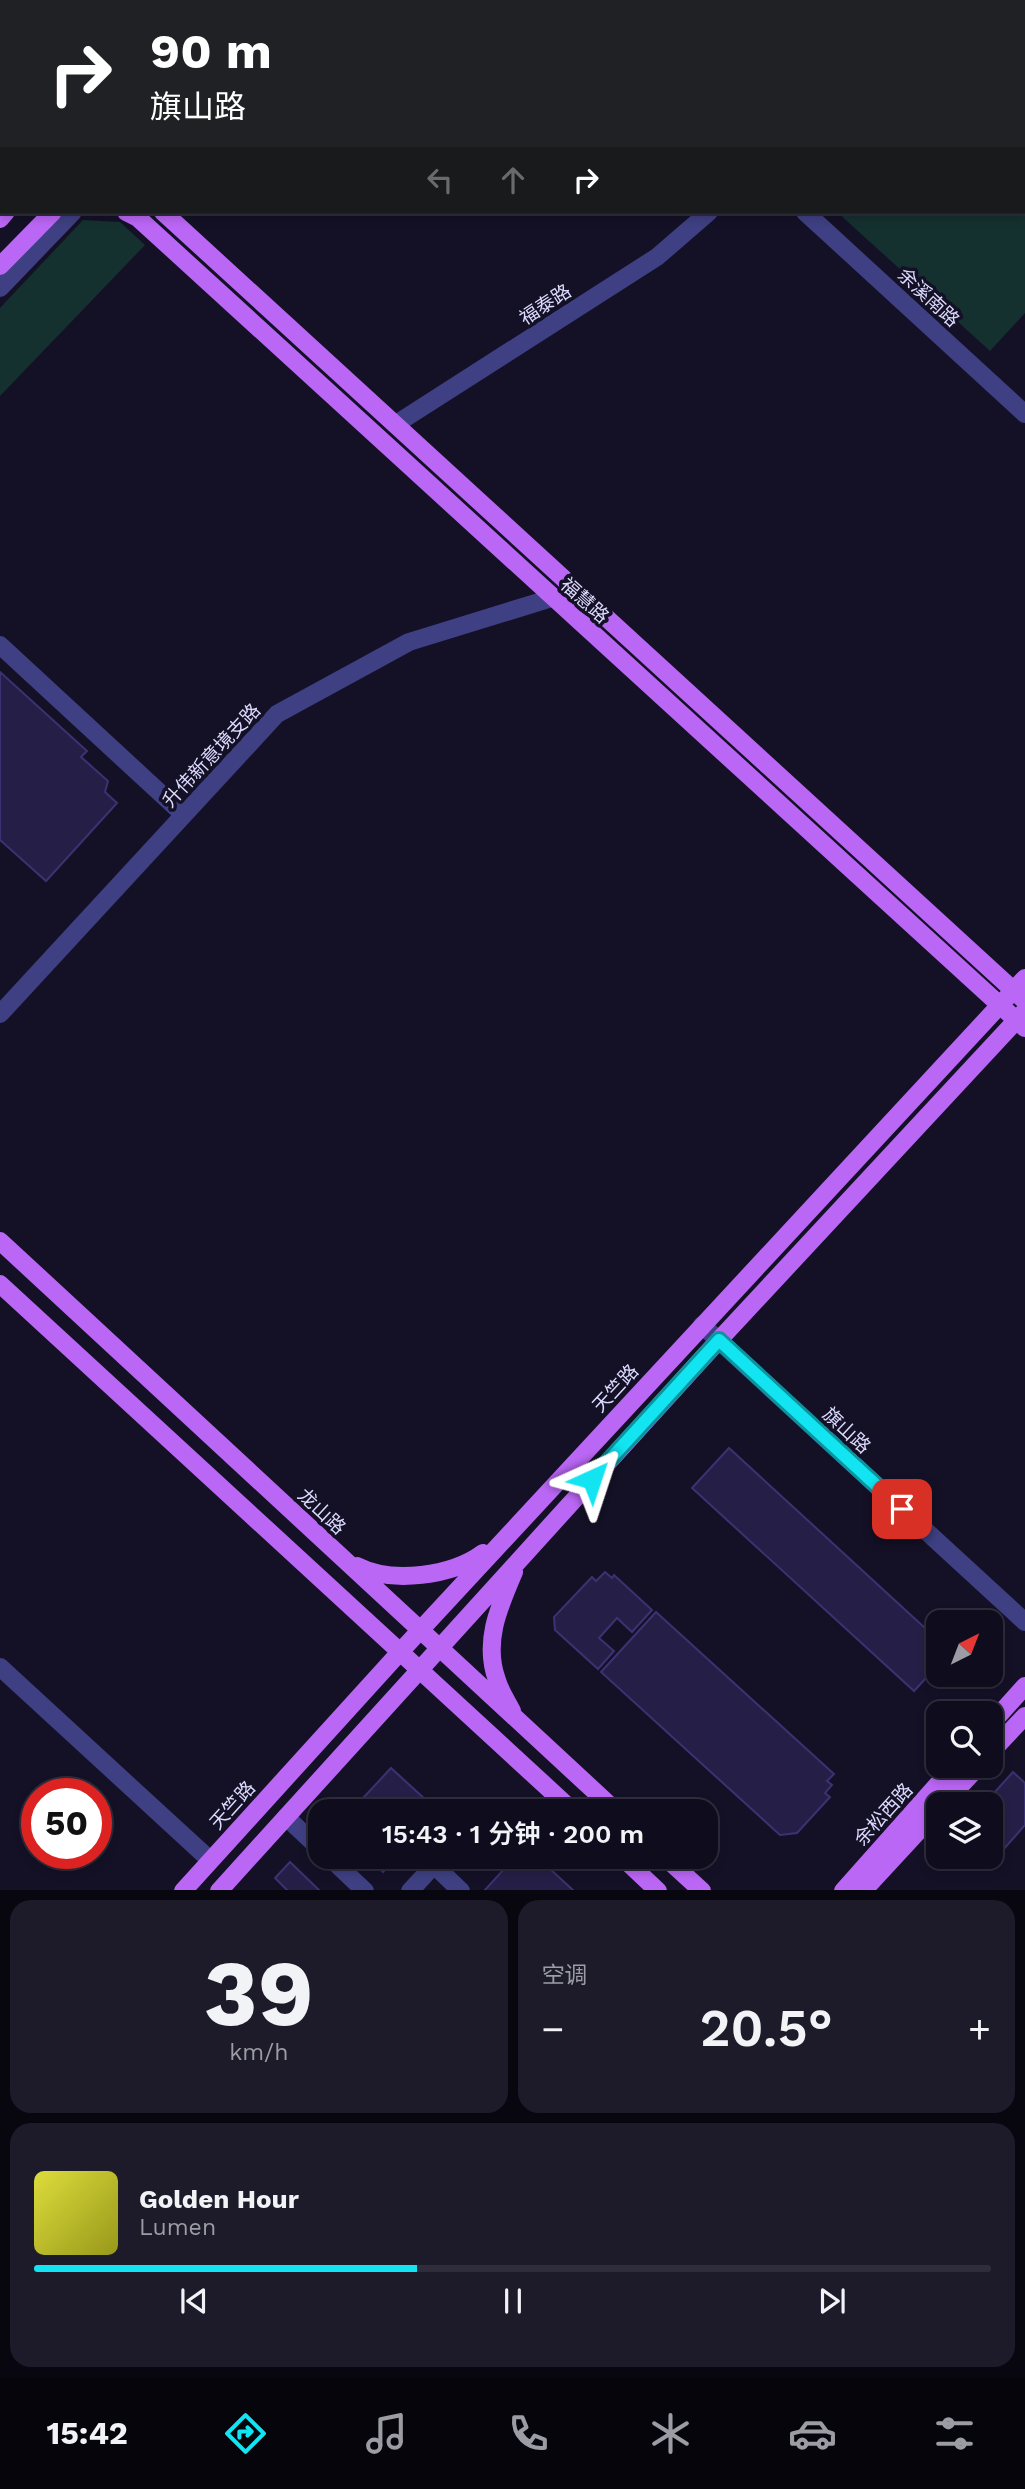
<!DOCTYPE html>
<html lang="zh">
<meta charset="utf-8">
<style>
body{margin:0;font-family:"Work Sans","Noto Sans SC",sans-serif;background:#1d1b2a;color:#f1f3f6;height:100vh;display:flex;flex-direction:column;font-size:26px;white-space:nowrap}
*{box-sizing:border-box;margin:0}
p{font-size:23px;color:#9b9ca4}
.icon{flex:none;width:38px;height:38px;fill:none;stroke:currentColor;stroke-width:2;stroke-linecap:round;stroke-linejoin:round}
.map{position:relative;height:1890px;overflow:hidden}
.side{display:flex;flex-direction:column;gap:10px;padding:10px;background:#080710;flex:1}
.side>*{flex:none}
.banner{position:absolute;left:0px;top:0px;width:1026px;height:214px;box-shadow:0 4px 10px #0003,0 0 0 2px #2f2d3b;background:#202124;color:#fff;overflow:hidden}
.needle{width:46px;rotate:42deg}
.tools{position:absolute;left:926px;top:1610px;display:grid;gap:14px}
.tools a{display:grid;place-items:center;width:77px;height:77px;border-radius:14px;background:#0f0d1d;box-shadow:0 4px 10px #0003,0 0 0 2px #2f2d3b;font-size:35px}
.speed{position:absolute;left:21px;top:1778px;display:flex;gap:14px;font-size:35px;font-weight:700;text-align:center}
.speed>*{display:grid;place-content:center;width:91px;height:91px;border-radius:50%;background:#0f0d1d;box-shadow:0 4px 10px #0003,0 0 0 2px #2f2d3b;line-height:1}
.speed .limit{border:10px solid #d22;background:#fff;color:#111}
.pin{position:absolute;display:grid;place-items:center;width:60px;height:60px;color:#fff;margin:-30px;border-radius:14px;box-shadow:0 4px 10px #0006}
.me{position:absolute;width:77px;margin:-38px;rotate:42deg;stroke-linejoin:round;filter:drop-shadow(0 0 5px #0008)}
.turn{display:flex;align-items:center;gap:24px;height:147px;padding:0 35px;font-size:32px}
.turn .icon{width:91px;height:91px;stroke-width:2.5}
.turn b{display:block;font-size:49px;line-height:60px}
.lanes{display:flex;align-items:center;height:66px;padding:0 35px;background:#0003;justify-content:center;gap:35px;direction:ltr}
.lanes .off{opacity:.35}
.big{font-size:52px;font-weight:600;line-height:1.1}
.side .tile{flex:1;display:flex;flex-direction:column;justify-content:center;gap:10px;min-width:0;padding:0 24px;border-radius:21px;background:#1d1b2a}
.side .dial{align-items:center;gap:0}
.dial b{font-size:91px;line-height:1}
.song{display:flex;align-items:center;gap:21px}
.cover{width:84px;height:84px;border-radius:10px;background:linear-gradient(135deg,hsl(60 70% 55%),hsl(60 70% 35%))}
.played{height:7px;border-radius:4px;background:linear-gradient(90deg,#12e4f1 40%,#2f2d3b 40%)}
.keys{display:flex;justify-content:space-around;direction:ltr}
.heat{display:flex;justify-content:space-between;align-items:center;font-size:38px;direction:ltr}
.side .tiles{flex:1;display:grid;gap:10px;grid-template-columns:1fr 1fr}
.tile:last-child{grid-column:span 2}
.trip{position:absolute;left:308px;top:1799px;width:410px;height:70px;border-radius:21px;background:#0f0d1d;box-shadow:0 4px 10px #0003,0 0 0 2px #2f2d3b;font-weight:600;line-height:70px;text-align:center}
.dock{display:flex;height:112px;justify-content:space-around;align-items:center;background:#06050c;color:#9b9ca4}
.dock .icon{width:49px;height:49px}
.dock .selected{color:#12e4f1}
.dock b{font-size:32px;color:#f1f3f6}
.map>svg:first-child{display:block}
</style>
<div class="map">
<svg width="1025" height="1891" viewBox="0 0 1025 1891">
<rect width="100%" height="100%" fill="#141127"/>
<path fill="#15312f" d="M942 0H1025V313L990 351 837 212H1024V2H940Z
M83 220 120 222 145 245 0 396V308Z"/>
<path fill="#251f47" stroke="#3c3272" stroke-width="2" d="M0 672 87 751 81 757 108 781 105 792 117 803 46 881 0 840Z
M729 1448 938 1640V1665L914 1691 692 1488Z
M605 1572 612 1578 614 1575 652 1610 632 1632 617 1618 599 1638 614 1651 598 1669 555 1630 554 1617 592 1577 596 1581Z
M656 1612 834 1774 827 1781 832 1785 825 1793 830 1797 797 1833 780 1835 601 1672Z
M391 1768 438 1811H351Z
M1013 1772 1025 1783V1825L1002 1851 990 1840V1804H984Z
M367 1857H396L383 1872Z
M515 1857H537L574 1891H484Z
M290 1862 320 1891H288L275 1878Z"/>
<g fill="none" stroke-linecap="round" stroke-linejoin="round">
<path stroke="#37b3a6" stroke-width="2.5" stroke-dasharray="3.5 5" stroke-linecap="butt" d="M164 2 166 0
M0 174 2 172"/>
<path stroke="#3f4083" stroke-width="18" d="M576 0 577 2
M911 2 913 0
M805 212 1025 414
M0 288 73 212
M396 424 657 257 709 212
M0 645 184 815
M0 1014 277 714 409 642 552 598
M702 1325 1025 1622
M0 1667 210 1860
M286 1817 320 1849
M329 1857 365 1891
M410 1891 434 1865 461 1891"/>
<path stroke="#bb67f6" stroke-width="18" d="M204 2 206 0
M261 2 263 0
M0 67 2 68
M0 91 2 92
M126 212 138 218 1025 1028
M163 212 1023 999
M0 219 6 212
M0 266 53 212
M0 1241 616 1811
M0 1284 573 1811
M357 1566C392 1584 452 1576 483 1553
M512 1711C507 1701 500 1691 497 1680 483 1642 499 1607 514 1572
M990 1725 1025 1686
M990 1753 1025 1716
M943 1804 979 1766
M622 1857 658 1891
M665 1857 702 1891
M183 1891 400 1652 1025 978
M219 1891 719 1340 1025 1011
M843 1891 954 1766
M863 1891 938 1810"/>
</g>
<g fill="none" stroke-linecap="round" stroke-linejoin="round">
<g stroke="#0c949d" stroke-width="18">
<path id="route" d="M592 1479 719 1340 902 1509"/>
</g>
<use href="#route" stroke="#12e4f1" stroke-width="12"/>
</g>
<g text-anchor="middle" stroke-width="7" stroke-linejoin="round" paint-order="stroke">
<g font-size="19" fill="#dcdafd" stroke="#141127">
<text transform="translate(929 297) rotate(43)" y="7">余溪南路</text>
<text transform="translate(545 304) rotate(-33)" y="7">福泰路</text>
<text transform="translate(585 600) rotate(42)" y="7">福慧路</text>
<text transform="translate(211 755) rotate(-47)" y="7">升伟新意境支路</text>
<text transform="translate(615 1388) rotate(-47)" y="7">天竺路</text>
<text transform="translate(847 1430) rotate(43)" y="7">旗山路</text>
<text transform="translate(322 1511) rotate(43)" y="7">龙山路</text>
<text transform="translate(232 1805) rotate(-48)" y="7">天竺路</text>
<text transform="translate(883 1814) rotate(-48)" y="7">余松西路</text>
</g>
</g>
</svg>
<div class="tools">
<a><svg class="needle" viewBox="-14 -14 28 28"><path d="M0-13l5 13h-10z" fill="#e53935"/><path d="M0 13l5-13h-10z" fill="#9b9ca4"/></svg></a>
<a><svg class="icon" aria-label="search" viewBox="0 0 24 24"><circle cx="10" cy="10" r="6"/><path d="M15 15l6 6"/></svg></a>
<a><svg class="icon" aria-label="layers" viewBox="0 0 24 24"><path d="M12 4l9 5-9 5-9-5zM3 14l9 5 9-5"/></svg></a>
</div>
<div class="speed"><div class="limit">50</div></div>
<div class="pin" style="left:902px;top:1509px;background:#d93025"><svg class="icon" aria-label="arrive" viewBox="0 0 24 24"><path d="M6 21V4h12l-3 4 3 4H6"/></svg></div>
<svg class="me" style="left:592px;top:1479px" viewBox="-20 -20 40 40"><path d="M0-17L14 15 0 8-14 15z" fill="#12e4f1" stroke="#fff" stroke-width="4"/></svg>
<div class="trip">15:43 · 1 分钟 · 200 m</div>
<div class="banner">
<div class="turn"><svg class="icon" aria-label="right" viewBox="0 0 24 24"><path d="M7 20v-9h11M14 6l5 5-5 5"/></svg><div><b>90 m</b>旗山路</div></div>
<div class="lanes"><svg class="icon off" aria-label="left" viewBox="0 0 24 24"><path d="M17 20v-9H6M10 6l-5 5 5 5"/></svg><svg class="icon off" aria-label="ahead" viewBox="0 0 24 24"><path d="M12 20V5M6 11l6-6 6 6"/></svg><svg class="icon" aria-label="right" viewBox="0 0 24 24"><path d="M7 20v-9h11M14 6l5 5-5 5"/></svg></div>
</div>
</div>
<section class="side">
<div class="tiles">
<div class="tile dial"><b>39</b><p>km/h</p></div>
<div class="tile"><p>空调</p>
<div class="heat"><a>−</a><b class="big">20.5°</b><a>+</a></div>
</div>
<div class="tile">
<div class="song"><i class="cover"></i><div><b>Golden Hour</b><p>Lumen</p></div></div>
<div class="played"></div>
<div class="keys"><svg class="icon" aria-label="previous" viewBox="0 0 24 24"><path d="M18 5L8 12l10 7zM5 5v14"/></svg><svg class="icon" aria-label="pause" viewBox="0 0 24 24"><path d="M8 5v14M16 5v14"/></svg><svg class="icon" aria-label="next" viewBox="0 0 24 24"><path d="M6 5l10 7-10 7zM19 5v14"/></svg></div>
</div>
</div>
</section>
<nav class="dock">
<b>15:42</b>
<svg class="icon selected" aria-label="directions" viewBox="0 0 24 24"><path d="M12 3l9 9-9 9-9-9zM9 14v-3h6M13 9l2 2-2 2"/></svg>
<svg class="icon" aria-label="music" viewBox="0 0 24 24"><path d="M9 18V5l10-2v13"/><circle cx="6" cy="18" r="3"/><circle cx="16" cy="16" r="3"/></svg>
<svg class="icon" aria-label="phone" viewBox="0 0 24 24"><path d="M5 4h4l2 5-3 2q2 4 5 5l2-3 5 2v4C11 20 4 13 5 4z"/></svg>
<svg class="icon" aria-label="climate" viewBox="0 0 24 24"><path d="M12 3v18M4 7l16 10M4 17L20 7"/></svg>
<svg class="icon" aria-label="car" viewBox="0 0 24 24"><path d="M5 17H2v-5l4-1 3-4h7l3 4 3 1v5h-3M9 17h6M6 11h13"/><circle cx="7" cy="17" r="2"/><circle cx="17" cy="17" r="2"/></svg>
<svg class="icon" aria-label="filters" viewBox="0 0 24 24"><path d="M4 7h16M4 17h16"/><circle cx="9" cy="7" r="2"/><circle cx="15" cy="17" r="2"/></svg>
</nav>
